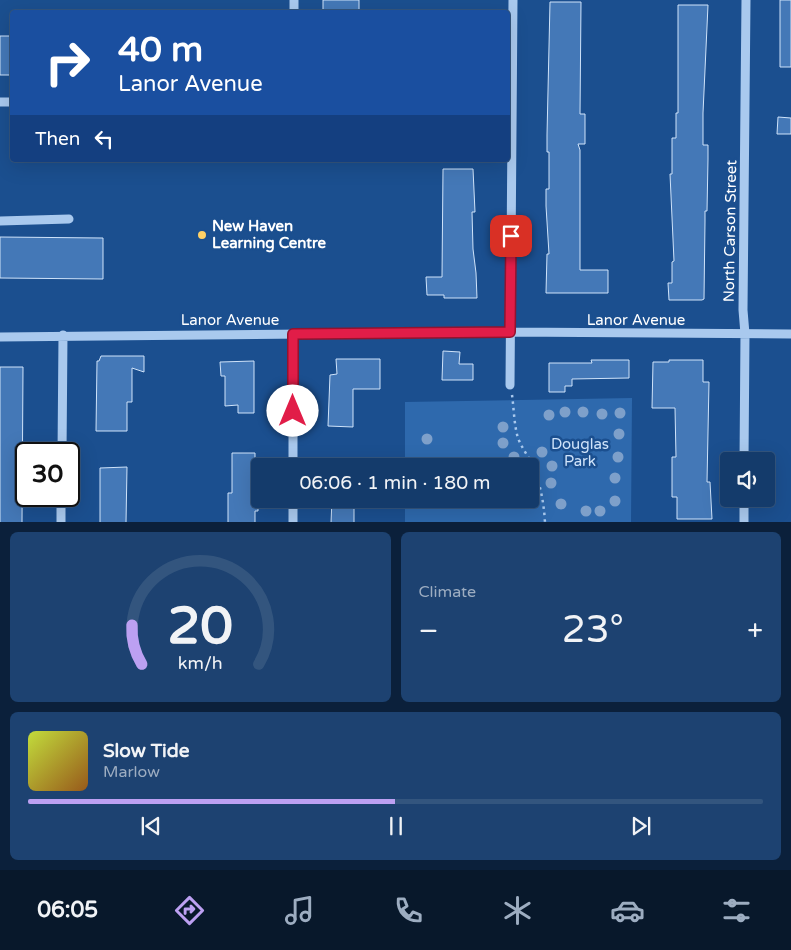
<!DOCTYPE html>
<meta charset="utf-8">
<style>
body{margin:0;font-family:"Varela Round",sans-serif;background:#1d4271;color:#f1f3f6;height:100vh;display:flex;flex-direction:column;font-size:19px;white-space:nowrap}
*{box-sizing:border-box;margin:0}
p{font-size:16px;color:#9dadc1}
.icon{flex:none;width:28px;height:28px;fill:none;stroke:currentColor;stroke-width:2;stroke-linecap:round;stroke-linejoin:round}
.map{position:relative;height:522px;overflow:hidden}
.details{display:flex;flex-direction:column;gap:10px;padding:10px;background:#0b203b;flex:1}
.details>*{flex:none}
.hud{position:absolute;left:10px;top:10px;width:500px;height:152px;border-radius:5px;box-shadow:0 5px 20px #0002,0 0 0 1px #33557e;background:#1a4fa0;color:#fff;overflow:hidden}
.fabs{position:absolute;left:720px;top:452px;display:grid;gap:10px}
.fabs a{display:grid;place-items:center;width:55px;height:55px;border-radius:5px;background:#143b6b;box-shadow:0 5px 20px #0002,0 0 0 1px #33557e;font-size:25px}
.speed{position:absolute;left:15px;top:442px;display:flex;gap:10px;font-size:25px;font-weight:700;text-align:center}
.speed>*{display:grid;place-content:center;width:65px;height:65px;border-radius:50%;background:#143b6b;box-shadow:0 5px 20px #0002,0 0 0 1px #33557e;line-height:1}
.speed .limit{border:2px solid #111;border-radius:8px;background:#fff;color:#111}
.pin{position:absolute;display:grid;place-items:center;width:42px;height:42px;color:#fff;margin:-21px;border-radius:10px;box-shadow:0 2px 8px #0006}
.me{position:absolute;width:55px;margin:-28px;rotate:0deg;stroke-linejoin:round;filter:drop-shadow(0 0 4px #0008)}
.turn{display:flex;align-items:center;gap:18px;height:105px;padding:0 25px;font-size:22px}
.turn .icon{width:65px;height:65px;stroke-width:2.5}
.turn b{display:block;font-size:35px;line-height:42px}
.then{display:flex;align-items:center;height:48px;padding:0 25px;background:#0003;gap:10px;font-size:19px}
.big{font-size:38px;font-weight:600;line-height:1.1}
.details .tile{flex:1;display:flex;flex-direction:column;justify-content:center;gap:8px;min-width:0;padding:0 18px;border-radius:8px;background:#1d4271}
.details .dial{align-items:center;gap:0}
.dial svg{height:130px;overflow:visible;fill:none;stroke:#33557e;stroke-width:7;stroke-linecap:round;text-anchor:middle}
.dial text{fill:#f1f3f6;stroke:none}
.song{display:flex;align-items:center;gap:15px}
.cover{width:60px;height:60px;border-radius:8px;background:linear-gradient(135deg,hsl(70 70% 55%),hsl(30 70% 35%))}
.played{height:5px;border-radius:2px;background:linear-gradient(90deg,#bca0f2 50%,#33557e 50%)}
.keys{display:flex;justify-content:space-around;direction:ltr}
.heat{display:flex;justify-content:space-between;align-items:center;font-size:28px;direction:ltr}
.details .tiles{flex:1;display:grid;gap:10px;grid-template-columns:1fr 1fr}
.tile:last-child{grid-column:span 2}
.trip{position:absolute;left:251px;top:458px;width:288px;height:50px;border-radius:5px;background:#143b6b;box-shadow:0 5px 20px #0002,0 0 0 1px #33557e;font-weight:600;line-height:50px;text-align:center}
.menu{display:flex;height:80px;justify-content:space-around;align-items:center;background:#08182b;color:#9dadc1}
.menu .icon{width:35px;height:35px}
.menu .active{color:#bca0f2}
.menu b{font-size:22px;color:#f1f3f6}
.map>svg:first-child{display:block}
</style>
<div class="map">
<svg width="791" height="523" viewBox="0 0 791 523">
<rect width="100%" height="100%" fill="#1b4f8f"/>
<path fill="#2e69ad" d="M632 398 631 522H405V499H530V466H405V402Z"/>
<path fill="#4478b7" stroke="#cfe3fa" d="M323 0H359V12H323Z
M780 0H791V67H780Z
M550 2H581L580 114H585V144H578L580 150V270H608V293H546L547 254H549L546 206V189H549V152H547V135Z
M678 5H708L703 113V145H708V159L707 211H705V221L704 299 702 300H669L668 283H672V262L674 261 670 174H672V138H676V113H678Z
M0 36H12V75H0Z
M778 117 791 118V134H777Z
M443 169H473L475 212H472L473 249 476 273 477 298H444V295H427L426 277H442Z
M0 237 103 238V279L0 278Z
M443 351 460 352 459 364H473V380H442Z
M101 356H144V372L132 368V402H127V431H96L97 361H99Z
M336 359H380V389H353V427L328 426 330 375 337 374Z
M591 360H629V378L572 379V386H565V392H549V363H592Z
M669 360H703V382H709L707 482H710L712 519H677V497H672V457H676L675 408H652L653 362H669Z
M254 361V413H238V405L225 406V376H221L220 362Z
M0 367H23L22 523H0Z
M232 453H255V495H258V511H255V523H228V493H232Z
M127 467 126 523H100V468Z
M332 499H354V523H331Z"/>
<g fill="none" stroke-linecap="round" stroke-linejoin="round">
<path stroke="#a9c9ee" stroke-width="2.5" stroke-dasharray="2.5 4" stroke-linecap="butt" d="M512 395C514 409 514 425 518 438 522 449 530 458 534 469 541 487 544 504 545 523"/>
<path stroke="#a9c9ee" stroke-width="9" d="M294 12V0
M0 102H12
M0 221 69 219
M293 334V466
M0 337 510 332 791 334
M510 385 513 0
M62 454 63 335
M744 461 745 334 743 310 746 0
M293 499V523
M744 499V523
M61 523V496"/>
</g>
<g fill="#7ea0ca">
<circle cx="565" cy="412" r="5.5"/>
<circle cx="583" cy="412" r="5.5"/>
<circle cx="620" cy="413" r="5.5"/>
<circle cx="602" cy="414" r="5.5"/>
<circle cx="549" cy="415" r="5.5"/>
<circle cx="503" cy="427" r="5.5"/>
<circle cx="619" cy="434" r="5.5"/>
<circle cx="427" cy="439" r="5.5"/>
<circle cx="503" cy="443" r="5.5"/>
<circle cx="542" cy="452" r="5.5"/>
<circle cx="514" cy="457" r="5.5"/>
<circle cx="618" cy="457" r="5.5"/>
<circle cx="552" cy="466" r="5.5"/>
<circle cx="615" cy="478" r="5.5"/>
<circle cx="551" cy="483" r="5.5"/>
<circle cx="615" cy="501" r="5.5"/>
<circle cx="561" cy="504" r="5.5"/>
<circle cx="586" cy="511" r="5.5"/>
<circle cx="600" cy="511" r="5.5"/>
</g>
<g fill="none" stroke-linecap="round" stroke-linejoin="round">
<g stroke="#92132f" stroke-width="12">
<path id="route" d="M293 411V334L510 332 511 236"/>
</g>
<use href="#route" stroke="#e11d48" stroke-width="9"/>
</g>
<circle fill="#ffd166" stroke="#1b4f8f" stroke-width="2" cx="202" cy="235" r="5"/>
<g text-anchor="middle" stroke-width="5" stroke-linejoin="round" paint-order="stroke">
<g font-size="15" font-weight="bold" fill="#fff" stroke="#1b4f8f" text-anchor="start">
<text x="212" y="231">New Haven<tspan x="212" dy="17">Learning Centre</tspan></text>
</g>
<g font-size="15" fill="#fff" stroke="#1b4f8f">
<text transform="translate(730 231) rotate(-89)" y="5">North Carson Street</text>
<text x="230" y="325">Lanor Avenue</text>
<text x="636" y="325">Lanor Avenue</text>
</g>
<g font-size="15" fill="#cfe3fa" stroke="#1b4f8f">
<text x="580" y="449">Douglas<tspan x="580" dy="17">Park</tspan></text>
</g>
</g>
</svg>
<div class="fabs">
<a><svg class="icon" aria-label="sound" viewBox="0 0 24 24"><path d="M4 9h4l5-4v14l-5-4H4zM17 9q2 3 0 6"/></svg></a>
</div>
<div class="speed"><div class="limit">30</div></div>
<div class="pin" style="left:511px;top:236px;background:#d93025"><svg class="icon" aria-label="arrive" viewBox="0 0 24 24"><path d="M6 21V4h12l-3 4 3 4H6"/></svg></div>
<svg class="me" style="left:293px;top:411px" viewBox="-20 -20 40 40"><circle r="19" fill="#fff"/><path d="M0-13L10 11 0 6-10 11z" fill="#e11d48"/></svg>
<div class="trip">06:06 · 1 min · 180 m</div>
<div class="hud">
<div class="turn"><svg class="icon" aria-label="right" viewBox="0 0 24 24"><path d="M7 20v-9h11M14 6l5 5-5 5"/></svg><div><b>40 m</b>Lanor Avenue</div></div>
<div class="then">Then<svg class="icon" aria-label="left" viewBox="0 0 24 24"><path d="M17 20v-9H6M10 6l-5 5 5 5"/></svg></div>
</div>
</div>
<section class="details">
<div class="tiles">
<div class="tile dial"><svg viewBox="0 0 100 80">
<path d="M14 69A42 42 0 1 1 86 69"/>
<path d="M14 69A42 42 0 0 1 8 45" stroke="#bca0f2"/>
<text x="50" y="56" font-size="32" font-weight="700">20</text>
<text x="50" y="72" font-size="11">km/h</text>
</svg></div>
<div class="tile"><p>Climate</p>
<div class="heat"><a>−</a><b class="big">23°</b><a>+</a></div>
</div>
<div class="tile">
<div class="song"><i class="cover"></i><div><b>Slow Tide</b><p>Marlow</p></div></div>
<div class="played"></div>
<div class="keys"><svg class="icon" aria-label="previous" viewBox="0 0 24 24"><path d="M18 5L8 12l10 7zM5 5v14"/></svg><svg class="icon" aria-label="pause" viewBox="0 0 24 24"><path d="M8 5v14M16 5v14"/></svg><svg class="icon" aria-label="next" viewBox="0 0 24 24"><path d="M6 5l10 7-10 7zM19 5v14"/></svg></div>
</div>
</div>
</section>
<nav class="menu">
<b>06:05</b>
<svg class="icon active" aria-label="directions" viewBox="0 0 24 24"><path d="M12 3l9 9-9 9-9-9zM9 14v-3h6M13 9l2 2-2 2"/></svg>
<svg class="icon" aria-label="music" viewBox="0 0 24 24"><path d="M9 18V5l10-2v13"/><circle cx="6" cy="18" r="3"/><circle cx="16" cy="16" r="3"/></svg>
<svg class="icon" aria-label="phone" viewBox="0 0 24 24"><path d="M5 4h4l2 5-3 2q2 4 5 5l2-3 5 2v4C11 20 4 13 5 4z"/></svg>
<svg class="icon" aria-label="climate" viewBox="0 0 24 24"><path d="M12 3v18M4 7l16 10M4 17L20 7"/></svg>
<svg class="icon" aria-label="car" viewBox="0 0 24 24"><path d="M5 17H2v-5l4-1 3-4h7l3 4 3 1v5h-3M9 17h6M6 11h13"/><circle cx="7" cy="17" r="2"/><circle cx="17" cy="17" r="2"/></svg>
<svg class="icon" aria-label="filters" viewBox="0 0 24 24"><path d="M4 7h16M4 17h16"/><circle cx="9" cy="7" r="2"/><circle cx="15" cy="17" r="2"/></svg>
</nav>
